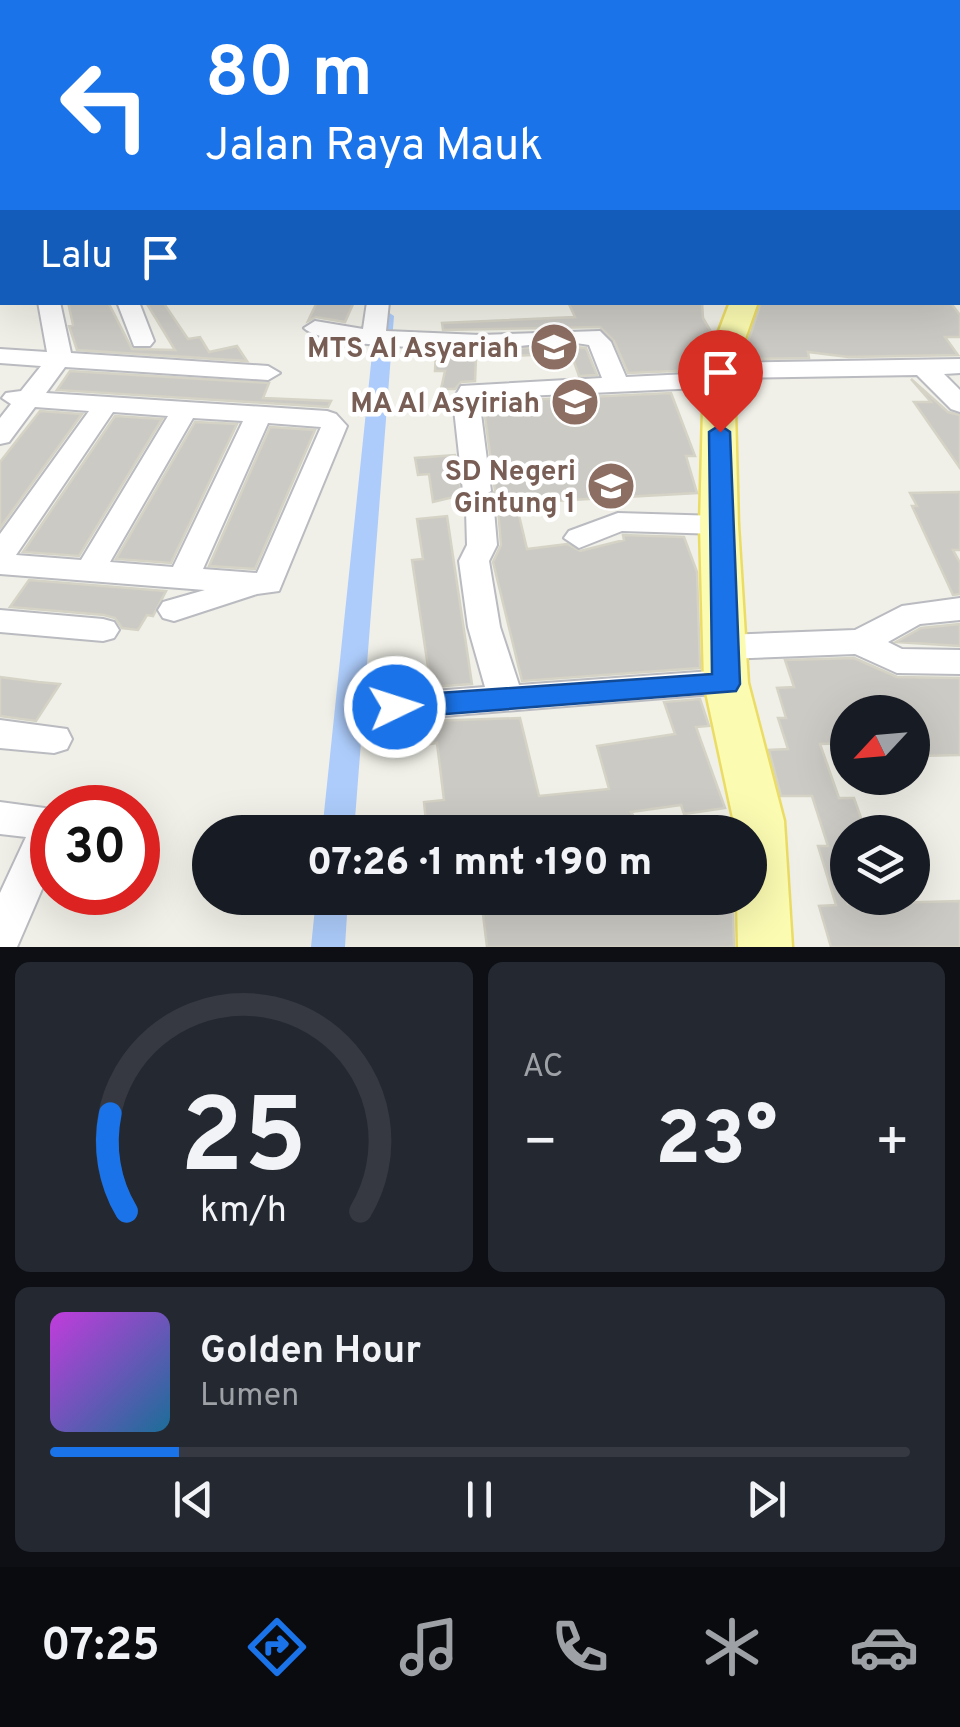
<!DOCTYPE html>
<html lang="id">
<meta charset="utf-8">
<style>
body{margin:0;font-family:Overpass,sans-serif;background:#242831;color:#f1f3f6;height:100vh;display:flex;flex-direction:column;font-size:38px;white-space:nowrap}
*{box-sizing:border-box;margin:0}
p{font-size:32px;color:#9ea1a6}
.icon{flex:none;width:55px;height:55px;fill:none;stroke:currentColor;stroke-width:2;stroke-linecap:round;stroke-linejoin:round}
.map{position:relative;height:947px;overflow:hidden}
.sheet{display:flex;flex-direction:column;gap:15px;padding:15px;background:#0d0f14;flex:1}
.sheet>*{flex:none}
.hud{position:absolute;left:0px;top:0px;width:960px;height:305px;box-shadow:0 10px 40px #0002;background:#1a73e8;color:#fff;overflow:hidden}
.needle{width:65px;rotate:244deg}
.buttons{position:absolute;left:830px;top:695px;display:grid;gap:20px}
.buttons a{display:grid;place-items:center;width:100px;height:100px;border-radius:50%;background:#171b24;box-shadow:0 10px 40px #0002;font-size:50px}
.speed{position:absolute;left:30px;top:785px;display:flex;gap:20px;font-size:50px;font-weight:700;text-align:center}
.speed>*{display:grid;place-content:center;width:130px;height:130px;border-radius:50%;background:#171b24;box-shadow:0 10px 40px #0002;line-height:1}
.speed .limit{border:15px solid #d22;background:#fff;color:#111}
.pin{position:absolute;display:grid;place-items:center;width:85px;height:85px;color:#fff;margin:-102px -42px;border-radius:50% 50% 50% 0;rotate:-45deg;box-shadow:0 0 10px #0007}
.pin .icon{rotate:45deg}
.me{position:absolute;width:110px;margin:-55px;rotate:86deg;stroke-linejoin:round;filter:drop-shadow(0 0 8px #0008)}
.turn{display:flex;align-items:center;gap:35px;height:210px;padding:0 40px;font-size:45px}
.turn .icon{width:130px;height:130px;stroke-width:2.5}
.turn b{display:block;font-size:70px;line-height:85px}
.then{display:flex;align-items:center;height:95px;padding:0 40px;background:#0003;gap:20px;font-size:38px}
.big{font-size:75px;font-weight:800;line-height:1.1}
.sheet .tile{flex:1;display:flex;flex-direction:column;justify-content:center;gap:15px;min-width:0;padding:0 35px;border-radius:15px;background:#242831}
.sheet .dial{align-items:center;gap:0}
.dial svg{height:260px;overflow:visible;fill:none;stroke:#363941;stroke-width:7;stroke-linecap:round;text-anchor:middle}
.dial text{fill:#f1f3f6;stroke:none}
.song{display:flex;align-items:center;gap:30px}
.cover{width:120px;height:120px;border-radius:15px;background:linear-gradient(135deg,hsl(290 70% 55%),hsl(200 70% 35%))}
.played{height:10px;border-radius:5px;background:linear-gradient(90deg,#1a73e8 15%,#363941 15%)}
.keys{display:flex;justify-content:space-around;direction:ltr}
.heat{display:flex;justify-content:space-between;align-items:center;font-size:55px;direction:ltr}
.sheet .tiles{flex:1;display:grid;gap:15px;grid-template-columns:1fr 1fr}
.tile:last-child{grid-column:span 2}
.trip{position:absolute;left:192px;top:815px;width:575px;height:100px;border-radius:50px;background:#171b24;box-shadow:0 10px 40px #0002;font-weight:800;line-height:100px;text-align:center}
.dock{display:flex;height:160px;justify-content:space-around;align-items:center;background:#090b0e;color:#9ea1a6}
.dock .icon{width:70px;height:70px}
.dock .active{color:#1a73e8}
.dock b{font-size:45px;color:#f1f3f6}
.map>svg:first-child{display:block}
</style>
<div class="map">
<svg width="960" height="947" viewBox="0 0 960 947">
<rect width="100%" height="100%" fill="#f0f0e8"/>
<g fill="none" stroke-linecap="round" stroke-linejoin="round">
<path fill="#adccfb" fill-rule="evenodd" d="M409 0H419V2H409Z
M385 310 394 316 354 832H322L376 316Z
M316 898H348L345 947H311Z"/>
</g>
<path fill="#cccac4" stroke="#d5d3c6" stroke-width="2.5" d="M68 302H108L132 349 175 350 147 304 163 302 188 339 200 337 209 352 237 346 247 361 77 350 69 326 73 325Z
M317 302H354L345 322 316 317 308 321Z
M568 302H702L703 318 713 335 700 370 628 373 614 341 600 327 443 330 442 323 575 317Z
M761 302H950L960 315V337H945L958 355 848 357 808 352 809 358 748 359 746 348Z
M563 346 586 348 597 375 579 376 571 353 476 358 475 381 461 382 455 389H441L445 371H435L436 352Z
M70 371 269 383 263 398 331 401 328 407 57 390Z
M911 379 948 412 960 415V468L914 402H931Z
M671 393 695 456H686L697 493 516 503 527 549 567 544 580 551 624 540 623 535 684 537 697 572 700 668 522 681 493 562 501 545 498 510 485 500 495 491 483 402Z
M40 411 82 414 0 528V462Z
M115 416 162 419 79 556 23 552Z
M195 422 237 424 171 563 116 559Z
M270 427 315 430 255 569 209 566Z
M455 455 462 495 433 502 429 474 418 475 415 458Z
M960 492V550H953L960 563V594L953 595 912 506H917L910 493Z
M447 516 472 684 431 687 412 560 423 559 417 519Z
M29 580 166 591 153 616 147 615 138 630 122 628 115 618 104 615 10 607Z
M960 624V646L896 642 921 628Z
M854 658 897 677 960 678V755L920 756 912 740V712H848V743L820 744 839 798H854L866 832H848V904L960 901V947H831L819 906 836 905 818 846H828L812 796H781L769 750 788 749 778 718H786L777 688 794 687 785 660Z
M0 677 38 682 60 684 36 721 0 716Z
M700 699 709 726 696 727 725 808 684 814 681 805 631 812 643 832H506L504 824 427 832 424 802 444 800 437 743 430 744 427 721 520 718 539 796 609 789 597 746 675 734 664 702Z
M481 898H681L687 909 733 913 734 947H487Z"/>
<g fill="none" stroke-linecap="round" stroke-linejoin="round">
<g stroke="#babbc0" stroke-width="4">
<path id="minor" d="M142 0H155L156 2H143Z
M625 0H640L641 2H626Z
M772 0H789L790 2H773Z
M960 16V24L958 25V17Z
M0 44H2V52H0Z
M958 44H960V53H958Z
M958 93H960V103H958Z
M958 149H960V159H958Z
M0 178 2 179V190H0Z
M38 302H60L71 353 268 366 280 373 268 380 65 367 46 393 327 411 336 414 347 426 279 591 257 594 174 621 163 618 158 610 163 602 205 590 0 574V534L89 411 35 407 9 442 0 444V418L11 404 2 398 6 393 21 391 41 366 0 363V349L47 352ZM113 412 168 416 81 560 16 555ZM193 418 243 421 173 567 110 562ZM268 423 321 427 257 573 203 569Z
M117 302H139L154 341 150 346H134Z
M367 302H389L386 331 480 335 600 331 611 342 626 377 709 373 710 365 719 363 960 359V373L944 374 960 390V412L951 409 917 375 733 378 731 385 722 387 479 398 491 491 477 500 463 491 453 400 461 386 602 378 589 345C556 338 514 349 480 349 448 349 322 347 304 328L315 321 363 329Z
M480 501 494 510 497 545 489 561 500 627 519 685 726 670 738 674 743 683 738 692 395 720 383 716 378 707 383 698 395 694 485 687 468 627 459 561 467 545 466 510Z
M618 513 719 516 734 525 719 534 622 531 579 548 564 538 569 531Z
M960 598V620L920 624 888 642 902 649 960 650V674L897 673 855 654 725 659 713 655 709 647 713 639 725 635 855 630 902 606Z
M0 610 103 619 114 622 119 630 114 638 103 641 0 632Z
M0 720 67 729 72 739 67 749 54 753 0 748Z
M0 802 52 809V866L17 947H0V893L26 837 0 834Z"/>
</g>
<g stroke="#ebdc66" stroke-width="5">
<path id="major" d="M730 302H758L734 370 738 525 748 683 784 821 792 947H738L737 898H750V832H736L704 683 700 525 704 370Z"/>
</g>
<use href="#minor" fill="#fff" fill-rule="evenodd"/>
<use href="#major" fill="#fbfbb2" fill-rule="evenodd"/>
</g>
<path fill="#1a73e8" stroke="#114b97" stroke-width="2.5" d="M720 425 730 432 740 684 736 691 395 718 385 715 381 707 385 699 395 696 712 674 709 432Z"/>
<defs>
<g id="school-disc" transform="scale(2.5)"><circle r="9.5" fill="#8d6e63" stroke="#fff"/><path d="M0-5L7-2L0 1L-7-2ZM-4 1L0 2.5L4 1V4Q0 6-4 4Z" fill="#fff"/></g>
</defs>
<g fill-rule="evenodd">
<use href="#school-disc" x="554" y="347"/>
<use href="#school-disc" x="575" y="402"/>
<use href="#school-disc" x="611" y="486"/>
</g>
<g text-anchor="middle" stroke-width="9" stroke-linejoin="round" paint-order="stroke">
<g font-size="28" font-weight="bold" fill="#785e54" stroke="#fff" text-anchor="end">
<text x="519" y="357">MTS Al Asyariah</text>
<text x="540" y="412">MA Al Asyiriah</text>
<text x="576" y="480">SD Negeri<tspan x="576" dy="32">Gintung 1</tspan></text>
</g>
</g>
</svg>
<div class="buttons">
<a><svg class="needle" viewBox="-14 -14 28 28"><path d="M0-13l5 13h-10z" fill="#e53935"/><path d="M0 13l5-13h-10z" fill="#9ea1a6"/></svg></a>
<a><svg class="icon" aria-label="layers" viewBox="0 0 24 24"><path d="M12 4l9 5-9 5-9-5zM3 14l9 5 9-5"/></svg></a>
</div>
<div class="speed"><div class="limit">30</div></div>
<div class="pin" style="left:720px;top:432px;background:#d93025"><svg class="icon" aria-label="arrive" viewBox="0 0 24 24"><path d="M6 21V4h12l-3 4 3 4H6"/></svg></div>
<svg class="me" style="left:395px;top:707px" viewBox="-20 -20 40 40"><circle r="17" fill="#1a73e8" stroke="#fff" stroke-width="3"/><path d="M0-11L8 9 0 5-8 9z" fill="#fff"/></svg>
<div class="trip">07:26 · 1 mnt · 190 m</div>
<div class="hud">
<div class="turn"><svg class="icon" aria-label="left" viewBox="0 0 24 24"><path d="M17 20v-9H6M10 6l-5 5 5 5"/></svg><div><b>80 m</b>Jalan Raya Mauk</div></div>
<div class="then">Lalu<svg class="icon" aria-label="arrive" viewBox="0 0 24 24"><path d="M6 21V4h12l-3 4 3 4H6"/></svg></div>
</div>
</div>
<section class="sheet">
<div class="tiles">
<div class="tile dial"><svg viewBox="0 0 100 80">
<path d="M14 69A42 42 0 1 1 86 69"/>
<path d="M14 69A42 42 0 0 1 9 39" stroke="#1a73e8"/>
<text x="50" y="56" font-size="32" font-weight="700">25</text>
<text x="50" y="72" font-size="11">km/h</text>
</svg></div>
<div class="tile"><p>AC</p>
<div class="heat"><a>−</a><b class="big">23°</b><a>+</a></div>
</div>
<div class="tile">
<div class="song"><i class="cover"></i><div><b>Golden Hour</b><p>Lumen</p></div></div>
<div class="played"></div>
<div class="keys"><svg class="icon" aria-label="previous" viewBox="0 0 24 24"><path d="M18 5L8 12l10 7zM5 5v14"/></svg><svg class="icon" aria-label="pause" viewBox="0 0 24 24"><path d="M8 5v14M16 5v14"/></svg><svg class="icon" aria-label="next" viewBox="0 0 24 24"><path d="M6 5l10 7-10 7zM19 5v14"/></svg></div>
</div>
</div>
</section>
<nav class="dock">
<b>07:25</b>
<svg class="icon active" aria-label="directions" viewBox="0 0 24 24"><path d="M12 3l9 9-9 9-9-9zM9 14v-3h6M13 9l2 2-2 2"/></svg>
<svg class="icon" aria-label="music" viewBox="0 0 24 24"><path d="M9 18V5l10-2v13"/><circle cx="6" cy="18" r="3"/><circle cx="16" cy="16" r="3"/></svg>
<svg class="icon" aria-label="phone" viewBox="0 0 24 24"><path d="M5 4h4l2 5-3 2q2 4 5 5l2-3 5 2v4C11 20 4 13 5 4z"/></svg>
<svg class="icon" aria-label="climate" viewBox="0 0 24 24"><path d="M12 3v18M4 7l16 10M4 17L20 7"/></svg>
<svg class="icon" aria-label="car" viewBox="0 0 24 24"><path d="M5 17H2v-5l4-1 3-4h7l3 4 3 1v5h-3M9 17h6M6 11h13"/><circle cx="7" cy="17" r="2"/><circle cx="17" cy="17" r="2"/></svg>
</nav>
